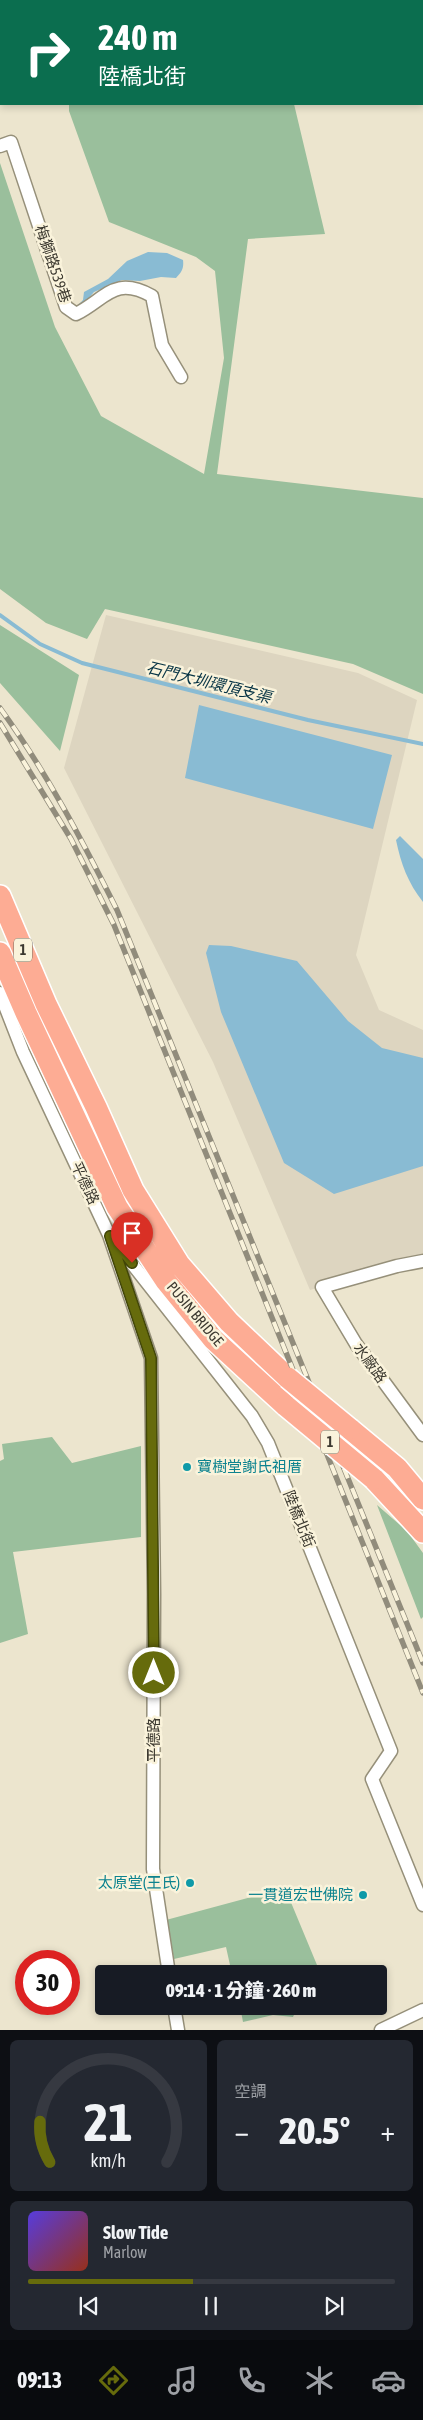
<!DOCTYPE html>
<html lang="zh-TW">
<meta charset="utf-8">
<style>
body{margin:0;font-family:"Asap Condensed","Noto Sans TC",sans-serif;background:#242831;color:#f1f3f6;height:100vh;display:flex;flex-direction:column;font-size:19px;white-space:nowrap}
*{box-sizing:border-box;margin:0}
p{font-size:16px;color:#9ea1a6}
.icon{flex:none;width:28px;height:28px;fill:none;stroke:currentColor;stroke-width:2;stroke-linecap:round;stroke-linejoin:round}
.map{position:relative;height:2030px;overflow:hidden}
.details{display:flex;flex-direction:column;gap:10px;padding:10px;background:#0d0f14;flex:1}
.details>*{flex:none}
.hud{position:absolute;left:0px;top:0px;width:424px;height:105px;box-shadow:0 2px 8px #0003;background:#0b6e4f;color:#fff;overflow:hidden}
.speed{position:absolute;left:15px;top:1950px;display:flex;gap:10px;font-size:25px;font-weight:700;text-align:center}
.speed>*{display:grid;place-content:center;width:65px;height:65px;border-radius:50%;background:#171b24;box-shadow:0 2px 8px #0003;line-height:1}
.speed .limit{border:8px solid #d22;background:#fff;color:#111}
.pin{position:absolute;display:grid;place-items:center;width:42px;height:42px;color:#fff;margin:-51px -21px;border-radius:50% 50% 50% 0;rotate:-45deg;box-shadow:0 0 5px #0007}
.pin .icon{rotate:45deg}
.me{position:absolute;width:55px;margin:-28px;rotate:0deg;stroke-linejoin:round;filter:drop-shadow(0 0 4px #0008)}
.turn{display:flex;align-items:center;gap:18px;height:105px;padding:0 15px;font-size:22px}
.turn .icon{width:65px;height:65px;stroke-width:2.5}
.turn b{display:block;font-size:35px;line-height:42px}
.big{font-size:38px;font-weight:800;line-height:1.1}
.details .card{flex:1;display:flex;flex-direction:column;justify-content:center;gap:8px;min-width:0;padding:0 18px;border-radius:8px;background:#242831}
.details .dial{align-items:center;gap:0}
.dial svg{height:130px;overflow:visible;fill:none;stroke:#363941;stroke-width:7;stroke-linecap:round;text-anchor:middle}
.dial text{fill:#f1f3f6;stroke:none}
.song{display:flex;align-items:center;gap:15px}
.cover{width:60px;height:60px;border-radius:8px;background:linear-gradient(135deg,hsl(250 70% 55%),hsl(10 70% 35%))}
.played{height:5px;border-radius:2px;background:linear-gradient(90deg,#666b0c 45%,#363941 45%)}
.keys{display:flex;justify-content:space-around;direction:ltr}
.heat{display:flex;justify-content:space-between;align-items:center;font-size:28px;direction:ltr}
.details .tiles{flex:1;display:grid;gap:10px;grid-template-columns:1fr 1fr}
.card:last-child{grid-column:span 2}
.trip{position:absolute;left:95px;top:1965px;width:292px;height:50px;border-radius:5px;background:#171b24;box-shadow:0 2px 8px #0003;font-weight:800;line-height:50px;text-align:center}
.tab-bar{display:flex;height:80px;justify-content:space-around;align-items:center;background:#090b0e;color:#9ea1a6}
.tab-bar .icon{width:35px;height:35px}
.tab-bar .active{color:#666b0c}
.tab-bar b{font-size:22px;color:#f1f3f6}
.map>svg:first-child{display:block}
</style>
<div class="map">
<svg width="423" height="2030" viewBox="0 0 423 2030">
<rect width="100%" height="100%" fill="#ece5ce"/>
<path fill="#ddd5c0" d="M106 615 358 673 417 700 356 955 379 1010 423 1030V1256L310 1290 213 1062 64 768Z"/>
<path fill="#9abf9c" d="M69 104H294L325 234 248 239 217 474 423 498V694L353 664 105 609 87 639 46 623 0 589V163L55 327 101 416 204 474 224 358 215 271 196 257 109 222 69 111Z
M0 625 79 675 60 751 0 683Z
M52 1437 72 1463 141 1446V1537L13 1552 28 1634 0 1643V1461L4 1459 2 1444Z
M377 1505 407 1531 423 1553V1617L421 1619Z
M285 1888 317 1965 313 1974H232L226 1947 174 1959 166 1920Z
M240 2006H298L293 2017 273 2015 243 2022Z"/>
<path fill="#89bbd3" d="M148 252 167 253 183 260C184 268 182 272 176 278L161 277 140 281 122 280 94 292 81 307 78 305 83 300 84 292 108 279 127 261Z
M199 705 392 755 373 829 185 778Z
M400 836 423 859V902C408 883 401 864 396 840Z
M209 945 231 946 297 961 348 1021 382 1048 423 1058V1166L334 1194 284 1163 221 1012 206 953Z"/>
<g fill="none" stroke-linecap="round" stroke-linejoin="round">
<path stroke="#89bbd3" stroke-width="4" d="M0 615 40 644 82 663 308 720 423 744"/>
<g stroke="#96907a" stroke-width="15">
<path id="street" d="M0 146 11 142 66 307 76 314C106 299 114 275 152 296L162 345 181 377
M0 993 23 1052 109 1235 151 1358 154 1594 153 1869 169 1974
M115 1242 252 1416 268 1443 391 1751 372 1779 423 1905
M423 1261 397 1266 322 1287 356 1344 423 1435
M174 2006 178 2030
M381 2030 423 2010"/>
</g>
<g stroke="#fff" stroke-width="24">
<path id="primary" d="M0 896 46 1004 96 1107 133 1190 179 1264 229 1322 288 1378
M0 953 26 1013 117 1207 166 1281 213 1339 286 1406
M350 1429 397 1468 423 1499
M374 1479 423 1532"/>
</g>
<use href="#street" stroke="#fff" stroke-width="12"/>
<use href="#primary" stroke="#fdac94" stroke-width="21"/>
<g stroke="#918c7c" stroke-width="5.5">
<path id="rail" d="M0 708C46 771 82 840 117 910L423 1663
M0 723 71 839 114 925 423 1693"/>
</g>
<use href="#rail" stroke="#faf3db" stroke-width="4" stroke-dasharray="11" stroke-linecap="butt"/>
<g stroke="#fff" stroke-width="24" stroke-linecap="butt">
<path id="primary-bridge" d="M288 1378 350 1429
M286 1406 374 1479"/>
</g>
<use href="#primary-bridge" stroke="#fdac94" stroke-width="21"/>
</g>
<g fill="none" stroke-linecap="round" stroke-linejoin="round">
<g stroke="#424608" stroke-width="12">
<path id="route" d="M132 1263 110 1236 151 1358 154 1673"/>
</g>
<use href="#route" stroke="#666b0c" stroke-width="9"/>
</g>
<g fill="#0f9aa8" stroke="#faf3db" stroke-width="2">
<circle cx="187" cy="1467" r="5"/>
<circle cx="190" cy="1883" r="5"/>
<circle cx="363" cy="1895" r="5"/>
</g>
<g text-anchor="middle" stroke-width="5" stroke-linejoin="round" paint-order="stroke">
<g fill="#faf3db" stroke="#757163" stroke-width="1">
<rect x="14" y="938.5" width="18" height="23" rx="4"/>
<rect x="321" y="1430.5" width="18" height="23" rx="4"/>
</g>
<g font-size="14" font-weight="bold" fill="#3c3930">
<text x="23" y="955">1</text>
<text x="330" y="1447">1</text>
</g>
<g font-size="15" fill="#3c3930" stroke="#faf3db">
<text transform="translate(53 264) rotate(71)" y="5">梅獅路539巷</text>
<text transform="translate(85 1183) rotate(65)" y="5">平德路</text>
<text transform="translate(195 1314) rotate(50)" y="5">PUSIN BRIDGE</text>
<text transform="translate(370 1363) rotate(54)" y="5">水廠路</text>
<text transform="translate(299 1519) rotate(68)" y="5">陸橋北街</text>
<text transform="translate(154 1740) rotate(-90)" y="5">平德路</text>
</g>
<g font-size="15" fill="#0d838f" stroke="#faf3db" text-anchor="end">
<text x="197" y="1472" text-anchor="start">寶樹堂謝氏祖厝</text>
<text x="180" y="1888">太原堂(王氏)</text>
<text x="353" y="1900">一貫道宏世佛院</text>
</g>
<g font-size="16" font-style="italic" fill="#063344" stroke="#faf3db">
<text transform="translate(209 682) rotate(14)" y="6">石門大圳環頂支渠</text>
</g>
</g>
</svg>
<div class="speed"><div class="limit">30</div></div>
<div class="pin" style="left:132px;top:1263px;background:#d93025"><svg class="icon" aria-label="arrive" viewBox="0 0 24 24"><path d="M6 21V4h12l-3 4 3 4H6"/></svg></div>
<svg class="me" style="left:154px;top:1673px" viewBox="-20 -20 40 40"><circle r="17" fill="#666b0c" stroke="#fff" stroke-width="3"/><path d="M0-11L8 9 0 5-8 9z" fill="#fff"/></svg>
<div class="trip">09:14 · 1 分鐘 · 260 m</div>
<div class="hud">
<div class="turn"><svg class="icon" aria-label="right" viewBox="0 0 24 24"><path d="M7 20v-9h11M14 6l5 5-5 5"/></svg><div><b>240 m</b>陸橋北街</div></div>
</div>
</div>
<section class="details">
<div class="tiles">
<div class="card dial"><svg viewBox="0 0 100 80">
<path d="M14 69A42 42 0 1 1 86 69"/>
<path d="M14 69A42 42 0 0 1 8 44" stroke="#666b0c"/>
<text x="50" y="56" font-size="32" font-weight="700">21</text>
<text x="50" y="72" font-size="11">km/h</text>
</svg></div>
<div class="card"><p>空調</p>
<div class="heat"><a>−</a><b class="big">20.5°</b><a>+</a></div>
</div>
<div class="card">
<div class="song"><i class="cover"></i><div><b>Slow Tide</b><p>Marlow</p></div></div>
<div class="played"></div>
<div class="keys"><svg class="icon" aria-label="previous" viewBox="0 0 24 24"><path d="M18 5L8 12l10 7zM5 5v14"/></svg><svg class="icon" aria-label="pause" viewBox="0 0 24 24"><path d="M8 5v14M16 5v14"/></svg><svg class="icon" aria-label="next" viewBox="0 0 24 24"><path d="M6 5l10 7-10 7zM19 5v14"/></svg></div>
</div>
</div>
</section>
<nav class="tab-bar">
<b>09:13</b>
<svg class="icon active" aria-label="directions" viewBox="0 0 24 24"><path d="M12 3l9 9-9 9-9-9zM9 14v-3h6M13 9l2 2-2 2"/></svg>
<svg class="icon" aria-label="music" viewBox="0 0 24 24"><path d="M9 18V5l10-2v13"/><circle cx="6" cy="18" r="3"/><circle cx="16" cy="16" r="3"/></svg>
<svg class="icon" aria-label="phone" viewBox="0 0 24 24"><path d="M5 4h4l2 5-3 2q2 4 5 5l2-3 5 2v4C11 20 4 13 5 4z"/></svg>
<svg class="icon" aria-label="climate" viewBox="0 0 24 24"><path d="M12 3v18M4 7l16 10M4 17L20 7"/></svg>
<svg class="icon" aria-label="car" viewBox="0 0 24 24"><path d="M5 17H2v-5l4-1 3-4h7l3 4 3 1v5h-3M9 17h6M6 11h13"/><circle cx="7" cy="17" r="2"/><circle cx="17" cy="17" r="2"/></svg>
</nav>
